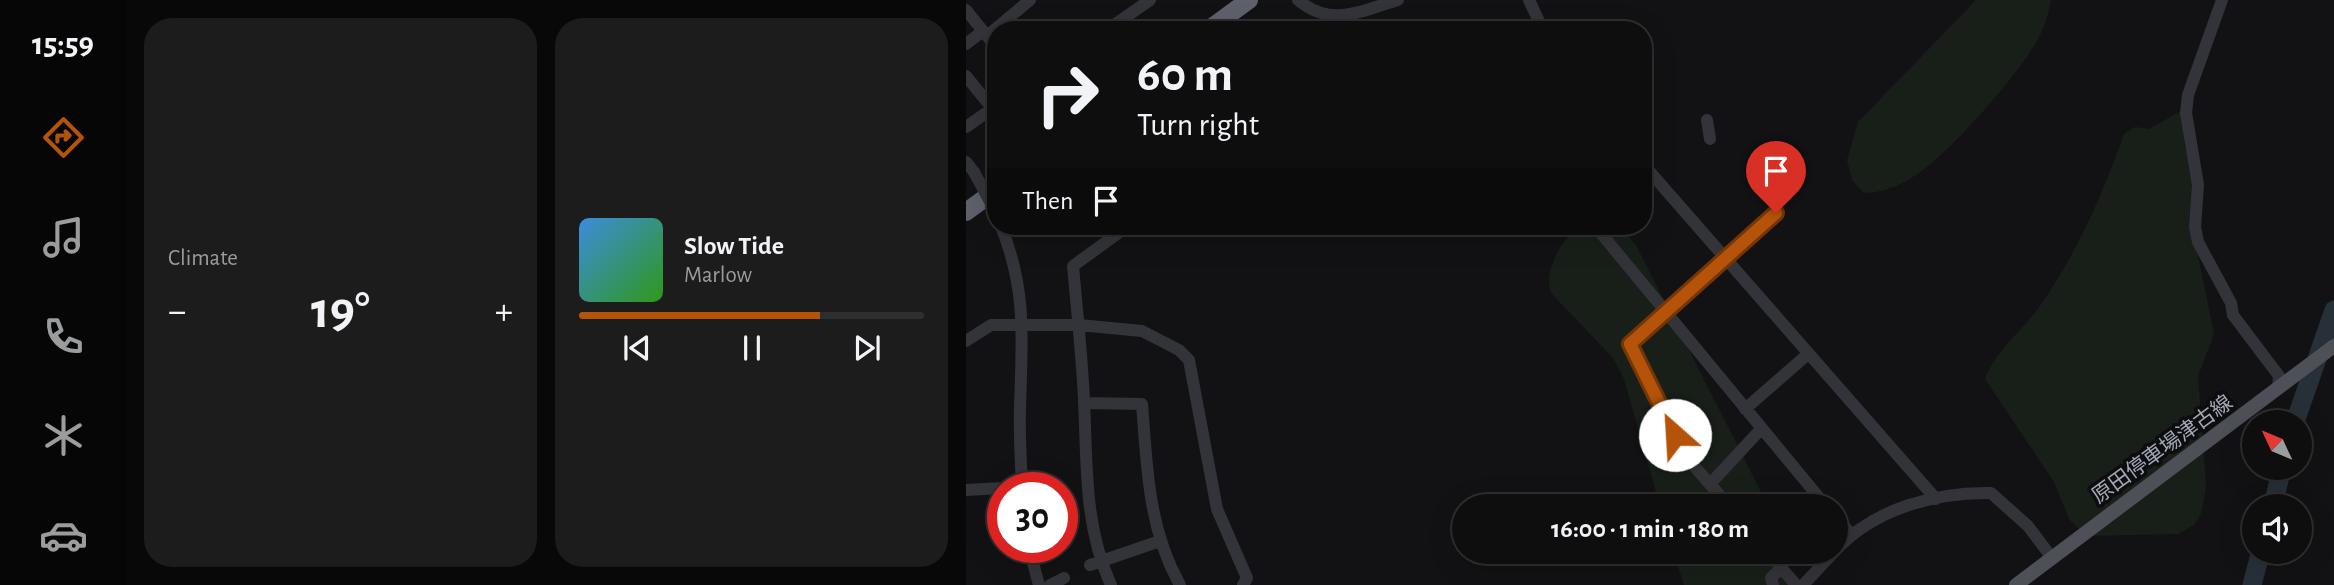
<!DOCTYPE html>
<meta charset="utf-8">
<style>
body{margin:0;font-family:"Alegreya Sans","Noto Sans JP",sans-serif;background:#1c1c1d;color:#f1f3f6;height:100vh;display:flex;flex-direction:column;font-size:26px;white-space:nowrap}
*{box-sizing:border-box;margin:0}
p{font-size:23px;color:#9b9c9e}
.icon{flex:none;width:38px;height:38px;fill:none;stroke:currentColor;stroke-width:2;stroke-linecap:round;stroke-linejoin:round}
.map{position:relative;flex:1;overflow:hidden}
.details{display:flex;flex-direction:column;gap:18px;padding:18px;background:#080808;width:840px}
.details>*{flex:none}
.top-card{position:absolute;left:21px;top:21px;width:665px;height:214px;border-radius:28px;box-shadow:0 7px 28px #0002,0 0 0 2px #2e2e2f;background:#0e0e0f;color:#f1f3f6;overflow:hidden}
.needle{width:46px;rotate:314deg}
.tools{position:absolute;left:1276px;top:410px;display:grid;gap:14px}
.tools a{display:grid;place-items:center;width:70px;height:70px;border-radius:50%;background:#0e0e0f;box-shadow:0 7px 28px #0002,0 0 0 2px #2e2e2f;font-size:35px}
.speed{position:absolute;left:21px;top:472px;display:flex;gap:14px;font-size:35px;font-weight:700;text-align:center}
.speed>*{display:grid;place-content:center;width:91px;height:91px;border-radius:50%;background:#0e0e0f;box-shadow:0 7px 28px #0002,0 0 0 2px #2e2e2f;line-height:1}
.speed .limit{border:10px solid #d22;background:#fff;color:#111}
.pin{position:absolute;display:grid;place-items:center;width:60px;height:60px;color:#fff;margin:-72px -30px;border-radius:50% 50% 50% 0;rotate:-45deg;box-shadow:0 0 7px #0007}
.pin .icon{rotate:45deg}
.me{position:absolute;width:77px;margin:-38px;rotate:334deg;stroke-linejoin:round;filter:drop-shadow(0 0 5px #0008)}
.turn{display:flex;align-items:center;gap:24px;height:147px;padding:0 35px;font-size:32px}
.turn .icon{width:91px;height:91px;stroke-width:2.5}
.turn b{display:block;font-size:49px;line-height:60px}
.then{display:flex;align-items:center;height:66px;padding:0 35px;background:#0003;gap:14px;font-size:26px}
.big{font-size:52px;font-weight:600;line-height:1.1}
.details .widget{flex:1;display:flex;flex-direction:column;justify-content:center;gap:10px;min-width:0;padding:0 24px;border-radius:28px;background:#1c1c1d}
.song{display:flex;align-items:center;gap:21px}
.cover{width:84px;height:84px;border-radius:10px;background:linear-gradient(135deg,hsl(210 70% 55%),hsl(110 70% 35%))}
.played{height:7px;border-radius:4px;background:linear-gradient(90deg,#b45309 70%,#2e2e2f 70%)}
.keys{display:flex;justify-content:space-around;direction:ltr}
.heat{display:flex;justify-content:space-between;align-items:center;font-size:38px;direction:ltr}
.details .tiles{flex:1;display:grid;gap:18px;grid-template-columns:repeat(2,1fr)}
.trip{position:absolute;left:486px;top:494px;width:396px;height:70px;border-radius:35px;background:#0e0e0f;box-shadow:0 7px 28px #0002,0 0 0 2px #2e2e2f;font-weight:600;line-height:70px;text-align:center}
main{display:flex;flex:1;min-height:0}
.tab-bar{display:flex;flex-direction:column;width:126px;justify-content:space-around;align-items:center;background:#060606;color:#9b9c9e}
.tab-bar .icon{width:49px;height:49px}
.tab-bar .current{color:#b45309}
.tab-bar b{font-size:32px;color:#f1f3f6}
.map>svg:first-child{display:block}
</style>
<main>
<nav class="tab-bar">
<b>15:59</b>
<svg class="icon current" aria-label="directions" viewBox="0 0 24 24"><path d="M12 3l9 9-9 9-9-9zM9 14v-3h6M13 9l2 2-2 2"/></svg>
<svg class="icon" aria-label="music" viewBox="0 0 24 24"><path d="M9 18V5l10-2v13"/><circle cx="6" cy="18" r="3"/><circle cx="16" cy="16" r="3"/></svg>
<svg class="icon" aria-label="phone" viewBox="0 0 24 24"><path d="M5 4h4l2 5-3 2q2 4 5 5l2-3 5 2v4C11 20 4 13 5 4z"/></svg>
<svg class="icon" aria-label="climate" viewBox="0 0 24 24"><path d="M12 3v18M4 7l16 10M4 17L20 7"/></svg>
<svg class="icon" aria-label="car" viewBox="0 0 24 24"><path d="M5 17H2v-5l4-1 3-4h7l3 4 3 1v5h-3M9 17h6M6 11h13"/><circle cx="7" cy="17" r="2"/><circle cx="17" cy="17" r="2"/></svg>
</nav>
<section class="details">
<div class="tiles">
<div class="widget"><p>Climate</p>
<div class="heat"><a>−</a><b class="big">19°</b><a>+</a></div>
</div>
<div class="widget">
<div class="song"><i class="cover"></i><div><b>Slow Tide</b><p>Marlow</p></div></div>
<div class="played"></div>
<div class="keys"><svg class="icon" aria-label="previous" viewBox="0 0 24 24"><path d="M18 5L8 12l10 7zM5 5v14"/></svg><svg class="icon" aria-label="pause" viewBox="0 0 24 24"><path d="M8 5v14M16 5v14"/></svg><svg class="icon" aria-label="next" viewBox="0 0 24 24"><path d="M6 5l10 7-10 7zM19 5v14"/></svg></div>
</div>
</div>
</section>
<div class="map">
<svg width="1368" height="585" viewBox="0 0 1368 585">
<rect width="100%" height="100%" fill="#121214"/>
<path fill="#181f19" d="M1010 0H1085C1082 14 1079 28 1071 41 1050 77 990 145 957 170 940 183 919 193 898 193L886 180 881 160 892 122Z
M1215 111 1219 146 1229 179 1224 216 1248 334 1232 376 1240 487 1235 514 1228 525 1212 534 1120 536 1103 519 1088 482 1019 379C1031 348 1058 330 1076 303 1112 250 1137 194 1158 134L1169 127 1183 129Z
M653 226 670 245 802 506H694L658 379 647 358 585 293C577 274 595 237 614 227 624 222 642 226 653 226Z
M707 551H816L826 585H718Z"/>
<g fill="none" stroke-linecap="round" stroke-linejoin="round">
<path stroke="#273038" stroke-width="19" d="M1329 422 1368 310
M1307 506 1316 467
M1286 585 1295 551"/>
<path stroke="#333439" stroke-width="12" d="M332 0C365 28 395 11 432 0
M563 0 577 30
M1256 0 1222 95 1220 113 1232 185 1229 227 1232 242 1265 303 1267 315 1313 376 1312 389
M0 10 30 47
M141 30 184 0
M21 36 64 0
M0 44 17 31
M0 76 26 108
M741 120 744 139
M0 127 30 106
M0 162 8 172
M677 164 970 499
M35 226C61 291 56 339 54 407 53 434 55 461 56 488
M629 226 860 506
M0 341 25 325H113L176 331 213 350 223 360 251 509 281 578 277 585
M118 403 176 404C181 467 182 528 214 585
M779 409 842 354
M744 484 795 429
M0 490 56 487
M763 506 721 458 665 344 810 213
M870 517 885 534
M63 548 73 585
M870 550C908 509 969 492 1025 493L1062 526 1086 558
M801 551 830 585
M124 565 194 541
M84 585 98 578
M145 585C118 526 121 464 118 400 116 356 111 311 107 266L162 226
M807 585 805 578 815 568
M837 585 869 551"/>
<path stroke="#4e5058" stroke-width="14" d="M1050 585 1368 346"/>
<path stroke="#5e616a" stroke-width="18" d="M242 30 283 0
M0 212 30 190"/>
<path stroke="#333439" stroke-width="12" d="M8 172 30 213"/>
</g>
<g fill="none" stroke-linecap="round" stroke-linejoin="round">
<g stroke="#753606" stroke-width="18">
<path id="route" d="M709 435 664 344 810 213"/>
</g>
<use href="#route" stroke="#b45309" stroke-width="12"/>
</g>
<g text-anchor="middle" stroke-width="7" stroke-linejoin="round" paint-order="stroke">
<g font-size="21" fill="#a2a8b6" stroke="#0d0d0f">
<text transform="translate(1196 449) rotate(-36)" y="7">原田停車場津古線</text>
</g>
</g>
</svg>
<div class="tools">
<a><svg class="needle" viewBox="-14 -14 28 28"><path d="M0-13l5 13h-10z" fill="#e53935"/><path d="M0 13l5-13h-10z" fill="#9b9c9e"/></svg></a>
<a><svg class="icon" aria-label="sound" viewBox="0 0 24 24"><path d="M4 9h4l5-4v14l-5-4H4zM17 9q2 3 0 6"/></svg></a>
</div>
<div class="speed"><div class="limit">30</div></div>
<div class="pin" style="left:810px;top:213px;background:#d93025"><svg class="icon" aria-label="arrive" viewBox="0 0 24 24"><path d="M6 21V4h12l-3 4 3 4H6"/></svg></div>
<svg class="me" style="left:709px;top:435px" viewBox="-20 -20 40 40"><circle r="19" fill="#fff"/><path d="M0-13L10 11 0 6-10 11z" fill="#b45309"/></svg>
<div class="trip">16:00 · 1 min · 180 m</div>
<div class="top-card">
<div class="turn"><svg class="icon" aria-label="right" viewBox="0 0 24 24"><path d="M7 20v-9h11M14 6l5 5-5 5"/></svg><div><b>60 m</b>Turn right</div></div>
<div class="then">Then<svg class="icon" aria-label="arrive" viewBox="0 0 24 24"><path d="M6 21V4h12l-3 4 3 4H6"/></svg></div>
</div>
</div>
</main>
